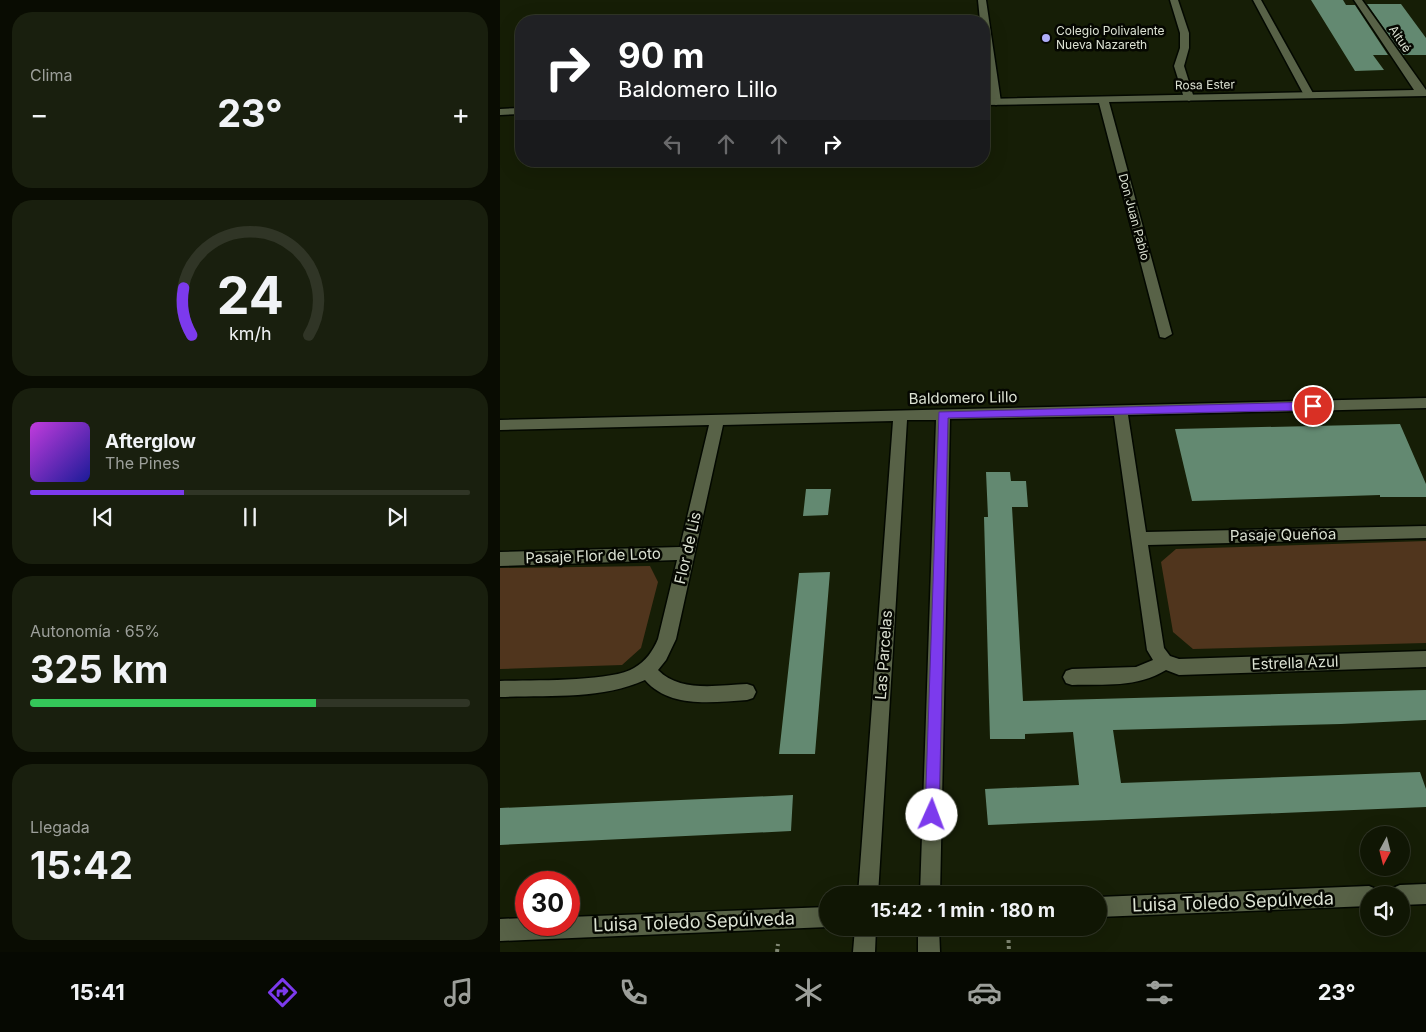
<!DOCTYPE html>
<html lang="es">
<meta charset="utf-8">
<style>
body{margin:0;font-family:Inter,sans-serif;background:#191f0e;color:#f1f3f6;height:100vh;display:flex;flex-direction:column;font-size:19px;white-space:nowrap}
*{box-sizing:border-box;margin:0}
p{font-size:16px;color:#9c9f9a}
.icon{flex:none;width:28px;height:28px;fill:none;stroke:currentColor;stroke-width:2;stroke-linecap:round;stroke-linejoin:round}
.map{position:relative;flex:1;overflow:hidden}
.drawer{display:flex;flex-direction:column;gap:12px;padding:12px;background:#090c02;width:500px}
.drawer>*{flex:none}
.guide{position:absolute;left:15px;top:15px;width:475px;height:152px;border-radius:20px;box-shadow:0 5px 20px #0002,0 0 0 1px #303526;background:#202124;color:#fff;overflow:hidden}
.needle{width:32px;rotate:187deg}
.tools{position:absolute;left:860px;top:826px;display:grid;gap:10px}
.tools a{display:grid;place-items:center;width:50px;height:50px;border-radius:50%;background:#101604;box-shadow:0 5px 20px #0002,0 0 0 1px #303526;font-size:25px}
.speed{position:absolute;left:15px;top:871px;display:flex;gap:10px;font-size:25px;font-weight:700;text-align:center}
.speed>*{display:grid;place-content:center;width:65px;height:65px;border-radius:50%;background:#101604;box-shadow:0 5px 20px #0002,0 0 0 1px #303526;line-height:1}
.speed .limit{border:8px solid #d22;background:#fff;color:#111}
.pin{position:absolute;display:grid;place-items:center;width:42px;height:42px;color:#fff;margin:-21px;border:2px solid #fff;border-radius:50%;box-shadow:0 1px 5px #0007}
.me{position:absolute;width:55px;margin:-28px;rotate:2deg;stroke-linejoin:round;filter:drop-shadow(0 0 4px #0008)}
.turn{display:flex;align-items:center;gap:18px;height:105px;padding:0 20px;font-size:22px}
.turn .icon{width:65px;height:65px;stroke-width:2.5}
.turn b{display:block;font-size:35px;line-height:42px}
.lanes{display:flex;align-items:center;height:48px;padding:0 20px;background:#0003;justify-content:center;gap:25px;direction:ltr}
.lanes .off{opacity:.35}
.big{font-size:38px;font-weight:700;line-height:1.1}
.drawer .tile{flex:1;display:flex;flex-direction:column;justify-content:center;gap:8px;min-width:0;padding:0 18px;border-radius:20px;background:#191f0e}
.drawer .dial{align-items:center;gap:0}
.dial svg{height:130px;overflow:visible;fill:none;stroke:#303526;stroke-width:7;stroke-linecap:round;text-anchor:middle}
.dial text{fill:#f1f3f6;stroke:none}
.song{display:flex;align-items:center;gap:15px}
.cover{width:60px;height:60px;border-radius:8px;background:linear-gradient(135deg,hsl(290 70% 55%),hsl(240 70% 35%))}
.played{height:5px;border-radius:2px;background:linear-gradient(90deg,#7c3aed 35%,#303526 35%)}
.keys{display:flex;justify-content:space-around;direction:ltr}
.heat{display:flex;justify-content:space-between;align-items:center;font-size:28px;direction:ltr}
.charge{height:8px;border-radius:4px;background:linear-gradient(90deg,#34c759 65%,#303526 0)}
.trip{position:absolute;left:319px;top:886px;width:288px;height:50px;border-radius:25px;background:#101604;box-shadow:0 5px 20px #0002,0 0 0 1px #303526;font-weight:700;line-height:50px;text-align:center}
.tabs{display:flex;height:80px;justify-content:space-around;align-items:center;background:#060902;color:#9c9f9a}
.tabs .icon{width:35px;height:35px}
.tabs .current{color:#7c3aed}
.tabs b{font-size:22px;color:#f1f3f6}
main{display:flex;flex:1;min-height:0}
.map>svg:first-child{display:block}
</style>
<main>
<section class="drawer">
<div class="tile"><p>Clima</p>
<div class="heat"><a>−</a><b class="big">23°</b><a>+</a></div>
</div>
<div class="tile dial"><svg viewBox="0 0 100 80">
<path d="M14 69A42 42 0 1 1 86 69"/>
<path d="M14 69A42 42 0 0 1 9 40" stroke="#7c3aed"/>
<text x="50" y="56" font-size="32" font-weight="700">24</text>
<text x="50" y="72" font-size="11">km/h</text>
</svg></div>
<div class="tile">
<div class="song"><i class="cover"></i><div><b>Afterglow</b><p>The Pines</p></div></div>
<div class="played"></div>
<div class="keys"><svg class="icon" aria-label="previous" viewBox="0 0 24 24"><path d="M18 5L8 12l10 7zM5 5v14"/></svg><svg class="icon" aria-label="pause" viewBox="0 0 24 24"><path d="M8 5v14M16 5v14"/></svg><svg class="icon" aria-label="next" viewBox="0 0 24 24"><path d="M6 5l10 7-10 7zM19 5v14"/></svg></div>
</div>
<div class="tile"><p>Autonomía · 65%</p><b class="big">325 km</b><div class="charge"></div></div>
<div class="tile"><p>Llegada</p><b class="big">15:42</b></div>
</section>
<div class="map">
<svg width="926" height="952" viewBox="0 0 926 952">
<rect width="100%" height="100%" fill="#161e06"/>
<path fill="#50351d" d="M926 541V643L693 649 673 632 661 562 676 549Z
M150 566 158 582 141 648 122 665 0 669V568Z"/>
<path fill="#638971" d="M811 0H843L846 5H855L888 55H873L884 70 855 71Z
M867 4H901L926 38V55H903Z
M900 424 926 484V497H880V495L692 501 675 429Z
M486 472H510L511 481H526L528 507H512L523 701 926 690V720L841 724 613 730 621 783 920 772 926 789V807L488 825 485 789 579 785 573 732 525 734V739H490L484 517H488Z
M306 489H331L328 515 303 516Z
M330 572 315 754H279L299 573Z
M293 795 291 831 0 845V808Z"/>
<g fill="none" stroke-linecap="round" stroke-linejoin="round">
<g stroke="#030800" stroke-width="3">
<path id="lane" d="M478 0H486L501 102 496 105 491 102 484 46V21H480Z
M670 0H678L689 33V48L684 66 694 98 689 101 684 98 674 66 680 48V33Z
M753 0H761L814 95 813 97 804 95Z"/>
</g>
<g stroke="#030800" stroke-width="3">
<path id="street" d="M854 0H862L926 90V96L609 102 672 334 665 338 660 337 599 103 484 105V99L914 90Z
M21 108V114L0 115V109Z
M926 398V408L628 415 646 532 926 526V538L648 545 664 648 670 656 679 659 926 651V667L679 675 666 670C637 688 604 684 572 685L566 683 563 677 566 671 572 669 636 667 653 660 647 650 614 416 450 419 440 895H420L436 420H407L378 895H358L393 421 223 425 176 639 166 660 158 670C180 693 219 685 247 684L253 686 256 692 253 698 247 700C213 702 170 709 145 680 101 700 47 695 0 697V681C30 680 112 682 134 668 146 661 153 651 158 639L177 560 0 566V552L180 547 209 425 0 430V420Z
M926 884V904L901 905V895H890L893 888 900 885Z
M869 886 876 889 879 895H869V906L598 917V897Z
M328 907V927L0 941V919L26 918V925H69V917Z
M355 928H376L375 952H353Z
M418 928H439L440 952H418Z"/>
</g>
<path stroke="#818874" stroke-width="4" stroke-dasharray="3 3" stroke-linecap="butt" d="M508 928 509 952
M277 952 278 944"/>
<use href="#lane" fill="#586247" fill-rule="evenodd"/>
<use href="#street" fill="#586247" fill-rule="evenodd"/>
</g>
<path fill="#7c3aed" stroke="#51269a" d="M813 402 818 406 813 410 448 418 439 815 437 821 432 823 427 821 425 815 439 412Z"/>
<circle fill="#afaefa" stroke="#050701" stroke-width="2" cx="546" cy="38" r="5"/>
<g text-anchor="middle" stroke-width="5" stroke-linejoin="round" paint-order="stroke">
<g font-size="12" fill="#dce2d3" stroke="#050701" text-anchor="start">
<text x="556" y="35">Colegio Polivalente<tspan x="556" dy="14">Nueva Nazareth</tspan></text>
</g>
<g font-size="12" fill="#dce2d3" stroke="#050701">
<text transform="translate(900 39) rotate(56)" y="4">Aitué</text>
<text transform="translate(705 85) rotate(-1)" y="4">Rosa Ester</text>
<text transform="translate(634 217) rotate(75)" y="4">Don Juan Pablo</text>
</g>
<g font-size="15" fill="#dce2d3" stroke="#050701">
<text transform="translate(463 398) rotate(-1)" y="5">Baldomero Lillo</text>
<text transform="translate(783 535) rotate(-1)" y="5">Pasaje Queñoa</text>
<text transform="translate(188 548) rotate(-77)" y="5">Flor de Lis</text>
<text transform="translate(93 556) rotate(-2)" y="5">Pasaje Flor de Loto</text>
<text transform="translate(384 655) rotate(-86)" y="5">Las Parcelas</text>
<text transform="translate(795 663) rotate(-2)" y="5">Estrella Azul</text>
</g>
<g font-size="18" fill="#dce2d3" stroke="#050701">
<text transform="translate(733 902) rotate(-2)" y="6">Luisa Toledo Sepúlveda</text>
<text transform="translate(194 922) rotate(-2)" y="6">Luisa Toledo Sepúlveda</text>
</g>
</g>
</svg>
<div class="tools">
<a><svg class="needle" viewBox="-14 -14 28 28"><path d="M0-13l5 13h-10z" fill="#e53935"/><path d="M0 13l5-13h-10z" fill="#9c9f9a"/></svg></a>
<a><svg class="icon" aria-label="sound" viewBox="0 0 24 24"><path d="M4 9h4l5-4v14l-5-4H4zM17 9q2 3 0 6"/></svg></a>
</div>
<div class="speed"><div class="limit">30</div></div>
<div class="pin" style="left:813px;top:406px;background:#d93025"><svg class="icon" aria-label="arrive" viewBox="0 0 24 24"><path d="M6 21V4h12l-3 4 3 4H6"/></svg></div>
<svg class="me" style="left:432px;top:815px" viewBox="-20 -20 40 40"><circle r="19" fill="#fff"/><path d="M0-13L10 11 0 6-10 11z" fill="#7c3aed"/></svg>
<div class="trip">15:42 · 1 min · 180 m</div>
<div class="guide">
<div class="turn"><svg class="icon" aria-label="right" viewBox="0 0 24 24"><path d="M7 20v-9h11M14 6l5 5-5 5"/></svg><div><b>90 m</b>Baldomero Lillo</div></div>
<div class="lanes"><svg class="icon off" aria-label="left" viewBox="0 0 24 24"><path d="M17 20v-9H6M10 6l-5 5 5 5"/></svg><svg class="icon off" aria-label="ahead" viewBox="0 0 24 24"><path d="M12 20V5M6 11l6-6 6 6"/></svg><svg class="icon off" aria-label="ahead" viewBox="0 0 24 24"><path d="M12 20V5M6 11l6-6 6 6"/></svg><svg class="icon" aria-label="right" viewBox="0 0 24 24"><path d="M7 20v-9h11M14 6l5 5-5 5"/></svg></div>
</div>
</div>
</main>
<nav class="tabs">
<b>15:41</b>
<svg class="icon current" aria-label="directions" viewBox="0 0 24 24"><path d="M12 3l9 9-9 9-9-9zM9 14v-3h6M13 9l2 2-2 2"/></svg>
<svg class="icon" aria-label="music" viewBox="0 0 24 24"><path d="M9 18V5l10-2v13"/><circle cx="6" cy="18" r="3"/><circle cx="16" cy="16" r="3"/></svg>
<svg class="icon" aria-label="phone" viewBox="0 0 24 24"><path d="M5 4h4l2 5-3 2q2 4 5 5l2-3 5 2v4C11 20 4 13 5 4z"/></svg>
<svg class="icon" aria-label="climate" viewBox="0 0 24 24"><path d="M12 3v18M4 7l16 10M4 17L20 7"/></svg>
<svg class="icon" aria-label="car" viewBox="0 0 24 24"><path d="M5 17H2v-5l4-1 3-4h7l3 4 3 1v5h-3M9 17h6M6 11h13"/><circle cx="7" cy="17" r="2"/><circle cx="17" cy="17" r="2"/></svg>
<svg class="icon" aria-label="filters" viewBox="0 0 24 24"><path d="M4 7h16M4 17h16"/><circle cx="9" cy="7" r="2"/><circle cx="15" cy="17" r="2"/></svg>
<b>23°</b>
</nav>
